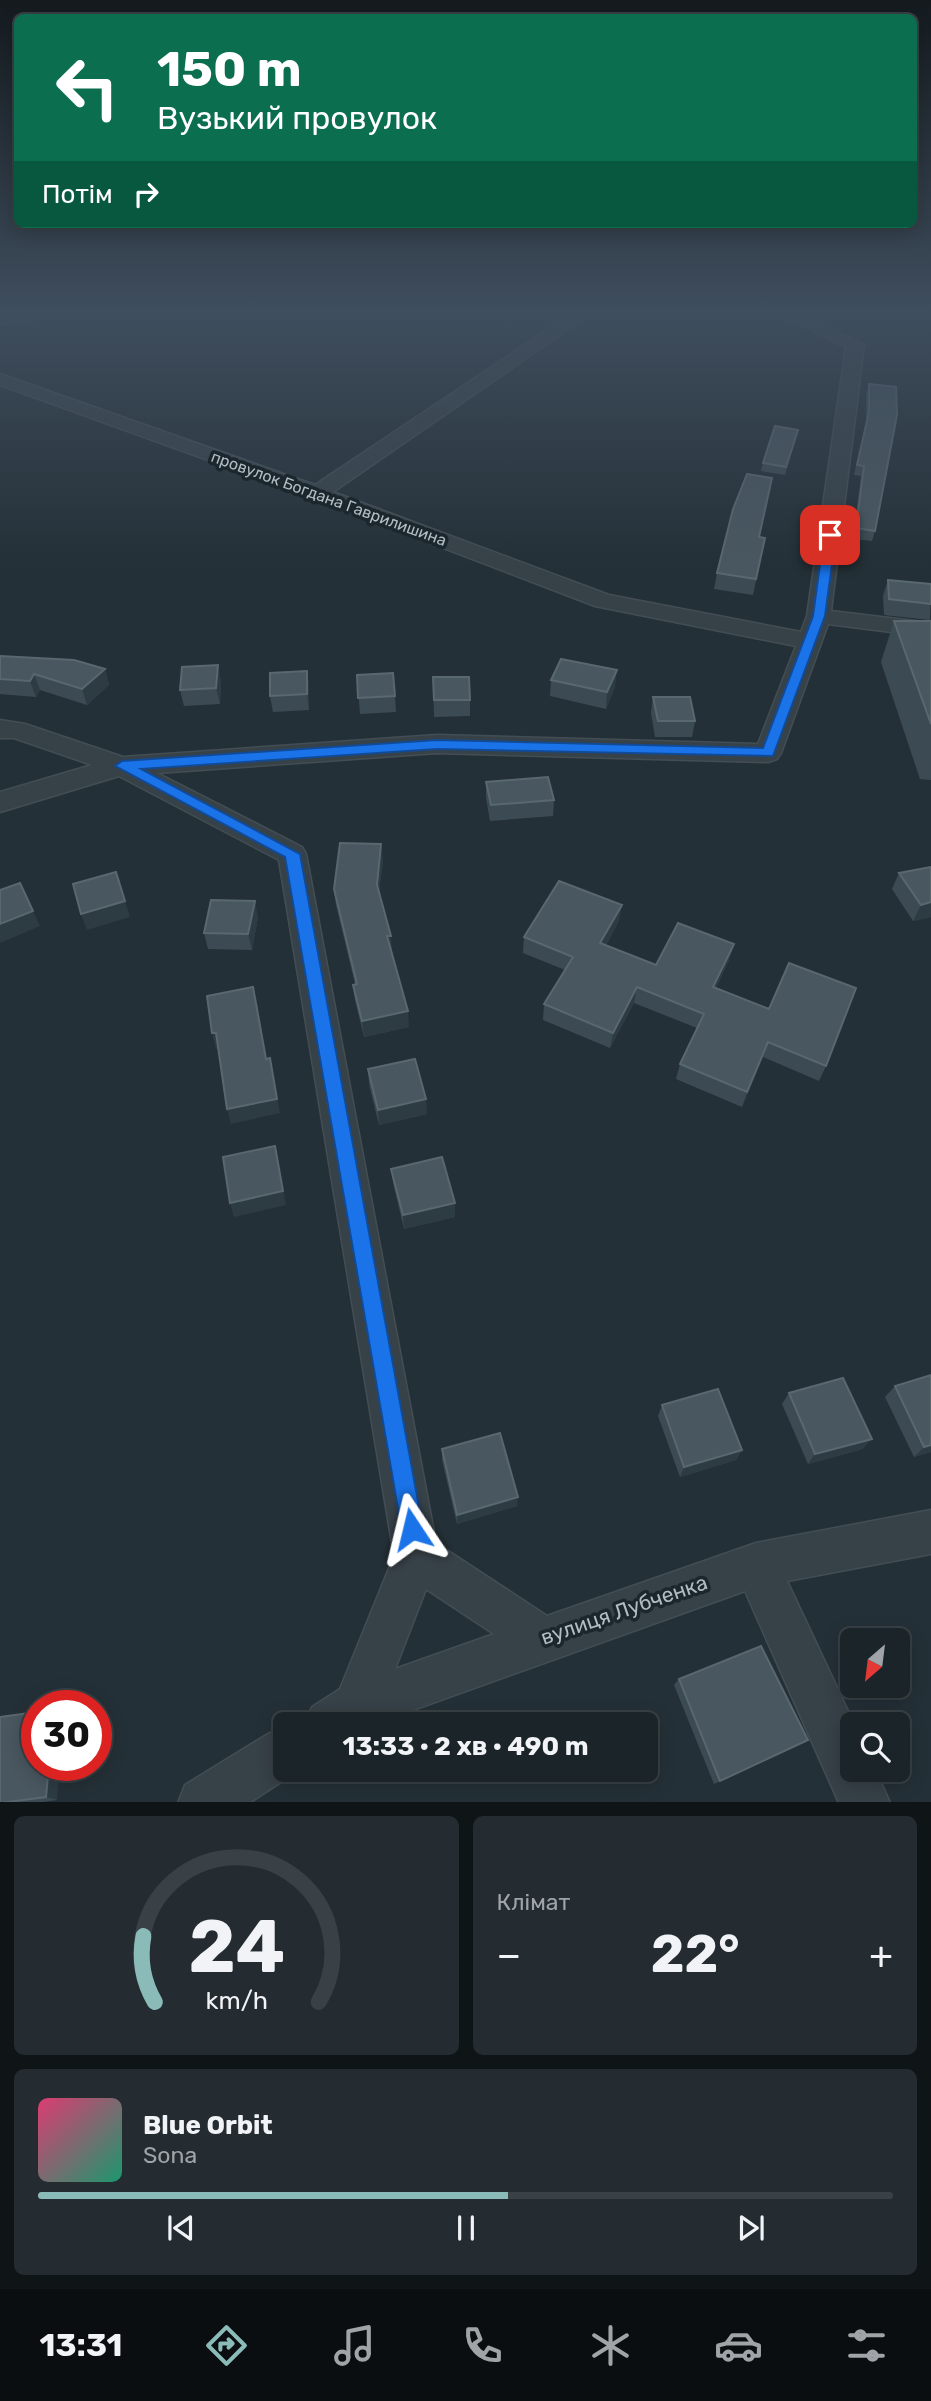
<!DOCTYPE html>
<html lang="uk">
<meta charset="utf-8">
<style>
body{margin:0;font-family:Rubik,sans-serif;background:#242c31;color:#f1f3f6;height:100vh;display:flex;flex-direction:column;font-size:26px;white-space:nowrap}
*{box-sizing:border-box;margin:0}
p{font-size:23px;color:#a0a4a8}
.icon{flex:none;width:38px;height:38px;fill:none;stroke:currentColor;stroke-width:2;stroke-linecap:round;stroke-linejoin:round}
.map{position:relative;height:1802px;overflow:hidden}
.panel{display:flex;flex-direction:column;gap:14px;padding:14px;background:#0f1417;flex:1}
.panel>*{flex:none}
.banner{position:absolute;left:14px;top:14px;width:903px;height:214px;border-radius:10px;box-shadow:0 4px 18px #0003,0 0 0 2px #394146;background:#0b6e4f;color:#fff;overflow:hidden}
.needle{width:46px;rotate:208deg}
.tools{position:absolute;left:840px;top:1628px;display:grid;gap:14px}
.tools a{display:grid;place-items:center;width:70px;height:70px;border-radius:10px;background:#1b2429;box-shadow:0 4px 18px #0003,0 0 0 2px #394146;font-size:35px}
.speed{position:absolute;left:21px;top:1690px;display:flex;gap:14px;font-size:35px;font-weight:700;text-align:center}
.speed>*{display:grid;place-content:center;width:91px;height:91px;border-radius:50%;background:#1b2429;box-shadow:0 4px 18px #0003,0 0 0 2px #394146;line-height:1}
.speed .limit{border:10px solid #d22;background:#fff;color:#111}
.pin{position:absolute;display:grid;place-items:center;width:60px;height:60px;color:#fff;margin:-30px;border-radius:14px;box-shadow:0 4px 10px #0006}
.me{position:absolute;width:77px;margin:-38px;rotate:350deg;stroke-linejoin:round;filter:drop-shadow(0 0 5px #0008)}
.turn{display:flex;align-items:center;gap:24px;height:147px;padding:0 28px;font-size:32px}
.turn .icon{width:91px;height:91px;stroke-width:2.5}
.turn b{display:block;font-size:49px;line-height:60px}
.then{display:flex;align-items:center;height:66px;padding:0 28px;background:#0003;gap:14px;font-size:26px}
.big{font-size:52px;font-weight:700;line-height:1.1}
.panel .widget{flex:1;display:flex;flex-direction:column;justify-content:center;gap:10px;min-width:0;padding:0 24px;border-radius:10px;background:#242c31}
.panel .dial{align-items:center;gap:0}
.dial svg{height:182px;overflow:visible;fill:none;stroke:#394146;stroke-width:7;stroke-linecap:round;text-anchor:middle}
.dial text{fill:#f1f3f6;stroke:none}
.song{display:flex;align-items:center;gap:21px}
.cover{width:84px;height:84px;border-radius:10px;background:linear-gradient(135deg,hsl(340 70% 55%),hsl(160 70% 35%))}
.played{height:7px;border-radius:4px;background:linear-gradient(90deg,#8bbbb9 55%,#394146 55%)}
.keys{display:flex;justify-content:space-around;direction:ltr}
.heat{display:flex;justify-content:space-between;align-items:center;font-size:38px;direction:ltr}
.panel .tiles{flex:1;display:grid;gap:14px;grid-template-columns:1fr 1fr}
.widget:last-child{grid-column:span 2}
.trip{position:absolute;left:273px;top:1712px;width:385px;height:70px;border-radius:10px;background:#1b2429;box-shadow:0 4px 18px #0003,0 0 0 2px #394146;font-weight:700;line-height:70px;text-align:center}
.tab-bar{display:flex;height:112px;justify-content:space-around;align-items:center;background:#0b0e10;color:#a0a4a8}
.tab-bar .icon{width:49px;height:49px}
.tab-bar .selected{color:#8bbbb9}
.tab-bar b{font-size:32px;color:#f1f3f6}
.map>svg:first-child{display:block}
</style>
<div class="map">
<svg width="931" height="1803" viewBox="0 0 931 1803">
<rect width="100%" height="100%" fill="#243037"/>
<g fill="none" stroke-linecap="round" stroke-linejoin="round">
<g stroke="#434d54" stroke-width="3">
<path id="street" d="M41 314 39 318 0 325V315Z
M571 314H590L333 492 609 595 801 632 807 616 846 347 779 314H800L864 345 831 611 931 623V637L828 624 781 753 777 759 768 762 437 753 157 773 302 847 306 854 436 1543 547 1616 756 1543 931 1510V1554L787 1581 854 1724 852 1769H875L890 1803H839L745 1591 374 1724H305L312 1707 340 1689 394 1556 279 860 119 776 0 812V792L92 765 14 738H0V720L25 724 123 757 437 735 758 744 796 646 595 606 310 497 0 385V374L315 485ZM426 1589 494 1634 395 1669Z
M285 1727V1769H301L249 1803H178L185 1785 268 1734Z"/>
</g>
<use href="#street" fill="#374148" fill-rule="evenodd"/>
</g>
<path fill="#3c4b53" d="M869 384 875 531 872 541 853 539 861 476 854 475 866 422V394Z
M796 437 785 475 761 471 763 463Z
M759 537 765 538 753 595 714 589 717 573Z
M888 580 931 584 930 620 884 615 883 596Z
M894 621H931V780L920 779 881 662Z
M0 656 105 669 109 685 87 705 40 690 36 697 0 694Z
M307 671 309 687V710L273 712 270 696Z
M357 675 395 696 396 712 360 714Z
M433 677 470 700V716L434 717Z
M551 680 615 687 606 709 550 696Z
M221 681 220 704 184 706 180 690Z
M653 697 695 721 692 737H655L651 713Z
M486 782 554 800 553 816 490 821 486 798Z
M383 860 379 893 409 1027 364 1037 355 1000 353 985 355 984 336 905 334 889Z
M931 867V917L913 921 892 889 899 873Z
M258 917 252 950 208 949 204 933Z
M619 921 606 945 656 965 734 944 729 960 716 988 826 1066 819 1081 763 1057 742 1107 676 1079 680 1064 697 1028 634 1003 610 1048 543 1020 544 1004 565 970 523 953 524 937Z
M368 1069 427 1114 379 1125 369 1084Z
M391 1169 455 1203V1217L404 1229 393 1183Z
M931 1375V1452L914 1457 885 1397 895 1386Z
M789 1393 863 1449 808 1464 782 1404Z
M662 1405 742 1450 736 1460 680 1477 658 1416Z
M442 1449 517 1506 457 1524 442 1460Z
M679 1679 808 1740 714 1784 674 1685Z
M0 1717 57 1800 36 1803H0Z"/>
<path fill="#2d3b43" d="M143 314H166L144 319Z
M218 665 221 681 220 704 216 688Z
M105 669 109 685 87 705 82 689Z
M617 670 615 687 606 709 607 692Z
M307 671 309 687V710L307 694Z
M34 674 40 690 36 697 30 681Z
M381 844 383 860 378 900 377 885Z
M116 872 130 917 87 930 81 914Z
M255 901 258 917 252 950 248 934Z
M931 902V917L913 921 921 905Z
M622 905 619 921 598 959 600 943Z
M33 911 40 926 0 943V924Z
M387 936H391L392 951 388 952Z
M734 944 729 960 709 1002 713 987Z
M253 987 257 1002 269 1074 266 1059Z
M637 987 634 1003 610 1048 613 1033Z
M408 1011 409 1027 364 1037 362 1021Z
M212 1033H216L220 1048 216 1049Z
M768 1042 763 1057 742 1107 747 1092Z
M270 1058 280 1113 231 1124 227 1109Z
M426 1099 427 1114 379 1125 378 1110Z
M275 1146 286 1205 234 1217 230 1203Z
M455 1203V1217L404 1229 403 1215Z
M872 1439 863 1449 808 1464 815 1454Z
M931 1445V1452L914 1457 924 1447Z
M742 1450 736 1460 680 1477 684 1467Z
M518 1497 517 1506 457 1524V1515Z
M49 1766H60L57 1800 46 1797Z"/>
<path fill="#495760" stroke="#59676f" stroke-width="2" d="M869 384 896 387 897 415 875 531 856 528 864 466 857 465 869 412Z
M775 426 798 430 786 467 763 463Z
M747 474 772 478 759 537 765 538 756 579 717 573 733 509Z
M888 580 931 584V604L889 599Z
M894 621H931V724Z
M0 656 74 660 105 669 82 689 34 674 30 681 0 679Z
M561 659 617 670 607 692 551 680Z
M218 665 216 688 180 690 182 667Z
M307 671V694L270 696V673Z
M393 673 395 696 358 698 357 675Z
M433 677H469L470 700H434Z
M653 697H690L695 721H658Z
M548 777 554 800 491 805 486 782Z
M340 843 381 844 377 885 391 936H387L408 1011 362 1021 353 985 357 984 334 889Z
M931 867V902L921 905 899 873Z
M116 872 125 901 81 914 73 884Z
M559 881 622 905 600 943 656 965 678 923 734 944 713 987 769 1009 789 963 856 988 826 1066 768 1042 747 1092 680 1064 704 1014 637 987 613 1033 544 1004 573 957 524 937Z
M20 883 33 911 0 924V890Z
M211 900 255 901 248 934 204 933Z
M253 987 266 1059 270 1058 277 1099 227 1109 216 1033H212L207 996Z
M415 1059 426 1099 378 1110 368 1069Z
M275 1146 283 1191 230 1203 223 1157Z
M442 1157 455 1203 403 1215 391 1169Z
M931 1375V1445L924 1447 895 1386Z
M843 1378 872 1439 815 1454 789 1393Z
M718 1389 742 1450 684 1467 662 1405Z
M500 1433 518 1497 457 1515 442 1449Z
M761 1646 808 1740 720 1781 679 1679Z
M37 1712V1766H49L46 1797 0 1803V1717Z"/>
<linearGradient id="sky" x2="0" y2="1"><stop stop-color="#141a1e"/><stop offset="0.55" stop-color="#3f4e5e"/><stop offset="1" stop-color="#3f4e5e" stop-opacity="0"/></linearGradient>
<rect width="931" height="566" fill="url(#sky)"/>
<path fill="#1a73e8" stroke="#114b97" stroke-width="2" d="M830 532 836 535 825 616 773 756 437 749 141 769 300 854 423 1529 420 1537 412 1541 403 1537 285 857 115 766 122 761 437 740 763 748 813 616 824 535Z"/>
<g text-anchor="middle" stroke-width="7" stroke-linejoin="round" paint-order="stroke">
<g font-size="16" fill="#b2bcc4" stroke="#1c262d">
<text transform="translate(329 498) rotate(20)" y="6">провулок Богдана Гаврилишина</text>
</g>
<g font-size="21" fill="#b2bcc4" stroke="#1c262d">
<text transform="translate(624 1610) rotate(-19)" y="7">вулиця Лубченка</text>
</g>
</g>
</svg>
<div class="tools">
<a><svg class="needle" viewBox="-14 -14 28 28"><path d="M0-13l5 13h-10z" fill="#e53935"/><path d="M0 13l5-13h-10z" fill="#a0a4a8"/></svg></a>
<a><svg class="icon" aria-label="search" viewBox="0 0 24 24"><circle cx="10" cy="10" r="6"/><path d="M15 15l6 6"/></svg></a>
</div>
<div class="speed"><div class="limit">30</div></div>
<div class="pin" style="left:830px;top:535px;background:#d93025"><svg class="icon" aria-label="arrive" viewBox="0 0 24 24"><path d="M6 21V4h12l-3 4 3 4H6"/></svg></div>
<svg class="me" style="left:412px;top:1529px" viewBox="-20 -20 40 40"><path d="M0-17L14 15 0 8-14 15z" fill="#1a73e8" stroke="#fff" stroke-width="4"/></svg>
<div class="trip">13:33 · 2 хв · 490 m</div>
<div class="banner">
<div class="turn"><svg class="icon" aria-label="left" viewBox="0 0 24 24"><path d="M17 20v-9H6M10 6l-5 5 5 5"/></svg><div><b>150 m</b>Вузький провулок</div></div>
<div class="then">Потім<svg class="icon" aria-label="right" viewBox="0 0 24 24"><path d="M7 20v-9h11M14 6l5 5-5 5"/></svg></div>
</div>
</div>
<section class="panel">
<div class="tiles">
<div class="widget dial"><svg viewBox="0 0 100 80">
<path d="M14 69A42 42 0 1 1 86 69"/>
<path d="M14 69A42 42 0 0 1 9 40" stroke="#8bbbb9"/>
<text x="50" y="56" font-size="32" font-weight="700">24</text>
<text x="50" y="72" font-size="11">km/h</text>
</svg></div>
<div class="widget"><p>Клімат</p>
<div class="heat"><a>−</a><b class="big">22°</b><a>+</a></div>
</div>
<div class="widget">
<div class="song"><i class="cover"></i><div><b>Blue Orbit</b><p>Sona</p></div></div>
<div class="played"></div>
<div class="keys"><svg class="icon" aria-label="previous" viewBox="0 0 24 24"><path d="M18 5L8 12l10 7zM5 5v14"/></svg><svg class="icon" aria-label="pause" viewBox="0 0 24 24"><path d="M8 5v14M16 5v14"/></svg><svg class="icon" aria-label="next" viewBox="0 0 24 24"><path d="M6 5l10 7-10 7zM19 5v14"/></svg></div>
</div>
</div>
</section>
<nav class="tab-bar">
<b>13:31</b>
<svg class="icon selected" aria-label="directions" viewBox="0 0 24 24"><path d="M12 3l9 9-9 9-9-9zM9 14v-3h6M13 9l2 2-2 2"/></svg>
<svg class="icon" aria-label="music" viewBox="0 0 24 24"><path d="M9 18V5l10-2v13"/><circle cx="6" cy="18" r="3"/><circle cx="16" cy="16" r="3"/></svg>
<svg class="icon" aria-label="phone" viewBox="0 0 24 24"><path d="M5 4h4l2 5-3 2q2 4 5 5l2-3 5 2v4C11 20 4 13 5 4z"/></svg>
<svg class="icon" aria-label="climate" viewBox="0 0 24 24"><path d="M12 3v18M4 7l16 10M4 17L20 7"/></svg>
<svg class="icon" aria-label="car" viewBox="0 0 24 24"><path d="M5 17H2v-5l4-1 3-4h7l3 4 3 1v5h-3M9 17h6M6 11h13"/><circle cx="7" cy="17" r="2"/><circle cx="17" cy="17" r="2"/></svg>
<svg class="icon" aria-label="filters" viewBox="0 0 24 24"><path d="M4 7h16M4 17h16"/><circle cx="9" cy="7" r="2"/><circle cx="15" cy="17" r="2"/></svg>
</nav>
